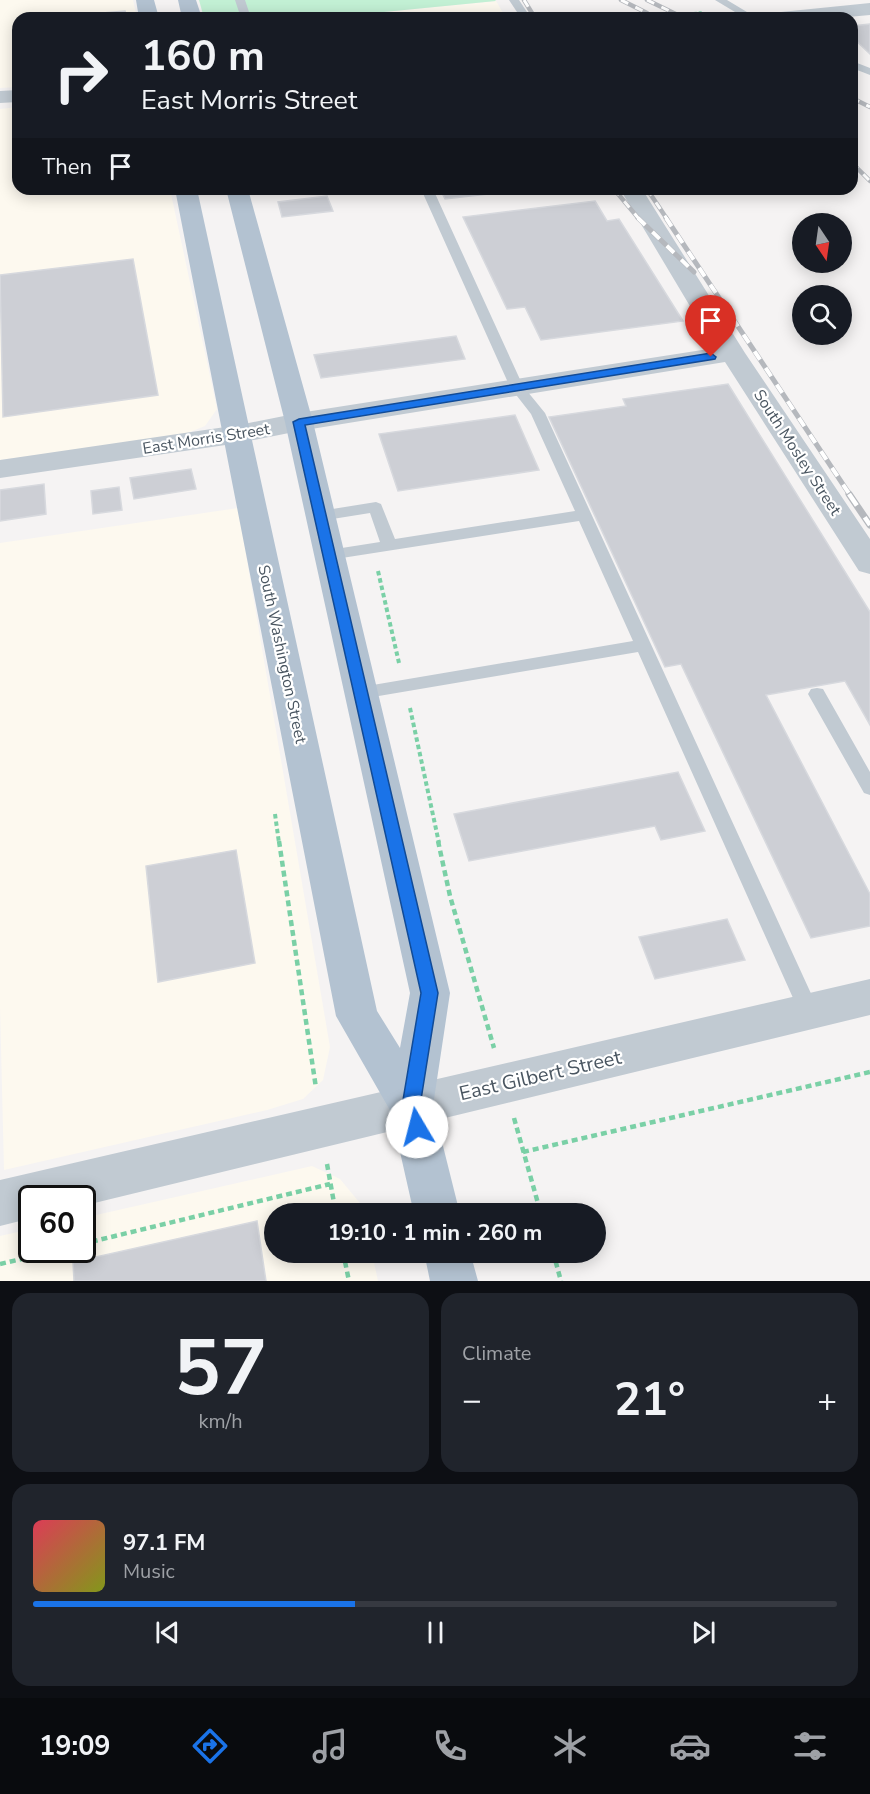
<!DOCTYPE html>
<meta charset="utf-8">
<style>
body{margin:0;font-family:"Nunito Sans",sans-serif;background:#20242c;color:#f1f3f6;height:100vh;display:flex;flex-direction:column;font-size:22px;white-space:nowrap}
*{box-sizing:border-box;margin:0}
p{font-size:20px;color:#9ea1a6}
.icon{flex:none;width:33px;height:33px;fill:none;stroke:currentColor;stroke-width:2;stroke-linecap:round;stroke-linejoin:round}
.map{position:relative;height:1281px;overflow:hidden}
.drawer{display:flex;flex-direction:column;gap:12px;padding:12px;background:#0d0f14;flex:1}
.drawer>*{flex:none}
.hud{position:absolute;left:12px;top:12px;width:846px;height:183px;border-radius:18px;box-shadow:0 3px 15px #0003;background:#171b24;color:#f1f3f6;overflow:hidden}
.needle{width:39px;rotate:167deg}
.tools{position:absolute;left:792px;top:213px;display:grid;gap:12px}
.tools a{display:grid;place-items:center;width:60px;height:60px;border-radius:50%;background:#171b24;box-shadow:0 3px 15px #0003;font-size:30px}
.speed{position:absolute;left:18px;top:1185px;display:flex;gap:12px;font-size:30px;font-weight:700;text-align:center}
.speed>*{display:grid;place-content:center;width:78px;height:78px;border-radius:50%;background:#171b24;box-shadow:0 3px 15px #0003;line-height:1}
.speed .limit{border:3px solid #111;border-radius:9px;background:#fff;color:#111}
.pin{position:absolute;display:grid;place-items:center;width:51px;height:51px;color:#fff;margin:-62px -26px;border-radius:50% 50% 50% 0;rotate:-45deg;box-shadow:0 0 6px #0007}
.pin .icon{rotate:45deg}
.me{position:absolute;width:66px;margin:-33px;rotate:352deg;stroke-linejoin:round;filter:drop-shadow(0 0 4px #0008)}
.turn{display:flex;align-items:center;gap:21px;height:126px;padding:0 30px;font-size:27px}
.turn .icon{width:78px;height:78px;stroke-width:2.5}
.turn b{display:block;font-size:42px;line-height:51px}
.then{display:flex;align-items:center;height:57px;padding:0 30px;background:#0003;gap:12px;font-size:22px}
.big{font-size:45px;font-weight:700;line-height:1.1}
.drawer .widget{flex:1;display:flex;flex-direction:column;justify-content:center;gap:9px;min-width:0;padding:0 21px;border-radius:18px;background:#20242c}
.drawer .dial{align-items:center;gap:0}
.dial b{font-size:78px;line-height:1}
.song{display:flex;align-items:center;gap:18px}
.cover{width:72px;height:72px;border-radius:9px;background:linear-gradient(135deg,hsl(350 70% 55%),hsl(70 70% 35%))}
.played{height:6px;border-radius:3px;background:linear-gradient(90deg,#1a73e8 40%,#363941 40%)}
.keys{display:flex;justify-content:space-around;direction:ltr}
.heat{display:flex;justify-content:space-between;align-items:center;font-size:33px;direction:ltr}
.drawer .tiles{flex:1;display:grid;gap:12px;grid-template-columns:1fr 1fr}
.widget:last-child{grid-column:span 2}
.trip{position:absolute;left:264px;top:1203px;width:342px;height:60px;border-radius:30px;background:#171b24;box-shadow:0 3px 15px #0003;font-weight:700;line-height:60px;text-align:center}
.menu{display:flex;height:96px;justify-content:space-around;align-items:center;background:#090b0e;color:#9ea1a6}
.menu .icon{width:42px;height:42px}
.menu .selected{color:#1a73e8}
.menu b{font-size:27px;color:#f1f3f6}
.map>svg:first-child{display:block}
</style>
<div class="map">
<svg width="870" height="1281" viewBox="0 0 870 1281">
<rect width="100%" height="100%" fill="#f5f3f3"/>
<path fill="#fdf9ef" d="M0 0H133L137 18H18V87L0 88Z
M496 1 506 18H323Z
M18 107V189H170L217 409 205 426 180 436 0 460V109Z
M238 508 330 1047 323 1080 303 1099 267 1110 4 1170 0 1006V543Z
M312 1166 340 1179 364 1208 365 1213 274 1214V1252L372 1253 378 1281H0V1236L31 1229 32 1250H82L83 1218Z"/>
<path fill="#c3f1d5" d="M199 0H495L496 1 323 18H204Z"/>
<path fill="#cdcfd5" stroke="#d7d9de" stroke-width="1.5" d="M125 11 127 18 56 17Z
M870 24V54L852 37V26Z
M440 189H531L445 199Z
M327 196 333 211 282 217 278 202Z
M595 201 607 221 619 219 683 321 541 340 525 307 507 309 463 217Z
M133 259 158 395 3 417 0 275Z
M456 336 465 359 321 378 314 355Z
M728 384 870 612V725L845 681 766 695 870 894V926L811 938 681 664 665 667 549 417 626 406 623 399Z
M515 415 539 470 398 491 379 434Z
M191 469 196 489 134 499 130 478Z
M44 484 46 514 0 521V490Z
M119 487 122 510 93 514 91 491Z
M678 772 705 831 661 840 655 826 469 861 454 814Z
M236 850 255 963 158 982 146 866Z
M727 919 745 960 655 979 639 937Z
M257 1221 266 1281H74L73 1262Z"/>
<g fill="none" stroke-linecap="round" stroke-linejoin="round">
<path stroke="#7ad0a6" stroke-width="2" stroke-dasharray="3 2" stroke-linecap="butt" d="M644 18 703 12"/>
<path stroke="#7ad0a6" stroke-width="4" stroke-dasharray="4.5 3" stroke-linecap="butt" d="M378 571 399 663
M410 708 439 843
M275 814 279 843"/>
<path stroke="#7ad0a6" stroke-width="4.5" stroke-dasharray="6 4" stroke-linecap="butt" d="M279 841 316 1088
M438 841 450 896 494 1048
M514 1118 541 1214
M523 1152 870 1072
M327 1164 336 1214
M82 1244 330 1184
M343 1252 349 1281
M553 1252 561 1281
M0 1264 61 1250"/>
<path fill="#c1cad2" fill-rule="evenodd" d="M235 0H245L251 18H241Z
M509 0H519L531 18H521Z
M715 0H727L757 18H745Z
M852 61 870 68V75L852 68Z
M421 189H433L523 386 545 413 819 1011 816 1018 809 1020 802 1018 638 652 361 699 355 698 352 693 355 688 361 687 633 641 579 521 329 560 324 559 321 555 324 551 329 550 380 542 370 513 320 521 315 520 312 516 320 511 376 502 381 504 395 539 575 511 531 414 510 387Z
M817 688 823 689 870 772V795L864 793 808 694 811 689Z"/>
<path fill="#c1cad2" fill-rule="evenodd" d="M620 189H642L745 353 870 539V574L859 571 725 362 299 431 239 443 0 478V460L239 425 299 413 715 348Z
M870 979V1015L82 1206V1198H32V1218L0 1226V1180Z"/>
<path fill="#c1cad2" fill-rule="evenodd" d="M870 3V15L837 18H771L774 14 781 12Z
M18 90V102L0 103V91Z"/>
<path fill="#b3c2d1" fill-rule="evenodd" d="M136 0H154L159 18H139Z
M178 0H196L202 18H182Z
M175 189H197L377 1011 400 1048 410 993 285 422 226 189H248L313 422 450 993 433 1106 460 1214H414L391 1112 336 1016Z
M424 1252H470L478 1281H430Z"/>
<g stroke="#b5b8bd" stroke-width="4.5">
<path id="rail-far2" d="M524 0 535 18
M621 0 647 13
M647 0 684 18
M852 98 870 107
M852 163 870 181
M614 189 639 219
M647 189 667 219"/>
</g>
<g stroke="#b5b8bd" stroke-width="5">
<path id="rail-far1" d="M638 218 694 272
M666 218 850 495"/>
</g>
<g stroke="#b5b8bd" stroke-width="7">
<path id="rail" d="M849 494 870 525"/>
</g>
<use href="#rail-far2" stroke="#fff" stroke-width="3" stroke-dasharray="8" stroke-linecap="butt"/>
<use href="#rail-far1" stroke="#fff" stroke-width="4" stroke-dasharray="10" stroke-linecap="butt"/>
<use href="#rail" stroke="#fff" stroke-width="4.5" stroke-dasharray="14" stroke-linecap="butt"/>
</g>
<path fill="#1a73e8" stroke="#114b97" stroke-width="1.5" d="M711 353 716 357 715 359 305 425 438 993 420 1106 426 1127 423 1133 417 1136 410 1133 402 1106 421 993 293 422 299 419Z"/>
<g text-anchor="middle" stroke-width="4.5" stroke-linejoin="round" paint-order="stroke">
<g font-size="16" fill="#4a5661" stroke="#fff">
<text transform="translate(206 438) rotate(-9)" y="6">East Morris Street</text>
<text transform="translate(798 452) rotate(57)" y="6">South Mosley Street</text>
<text transform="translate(283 654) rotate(78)" y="6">South Washington Street</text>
</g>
<g font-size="20" fill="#4a5661" stroke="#fff">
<text transform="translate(540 1075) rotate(-13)" y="7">East Gilbert Street</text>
</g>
</g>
</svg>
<div class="tools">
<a><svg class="needle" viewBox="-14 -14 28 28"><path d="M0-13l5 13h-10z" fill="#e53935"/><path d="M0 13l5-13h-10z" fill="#9ea1a6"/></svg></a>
<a><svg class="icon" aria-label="search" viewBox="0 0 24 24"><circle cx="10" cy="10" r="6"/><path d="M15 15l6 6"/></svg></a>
</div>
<div class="speed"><div class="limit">60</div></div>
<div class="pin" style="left:711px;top:357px;background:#d93025"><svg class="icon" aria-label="arrive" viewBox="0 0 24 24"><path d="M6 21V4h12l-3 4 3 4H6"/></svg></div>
<svg class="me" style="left:417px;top:1127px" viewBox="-20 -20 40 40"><circle r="19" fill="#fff"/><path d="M0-13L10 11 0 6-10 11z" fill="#1a73e8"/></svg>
<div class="trip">19:10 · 1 min · 260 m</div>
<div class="hud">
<div class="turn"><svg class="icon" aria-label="right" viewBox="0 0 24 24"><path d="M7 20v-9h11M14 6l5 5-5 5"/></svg><div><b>160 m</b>East Morris Street</div></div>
<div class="then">Then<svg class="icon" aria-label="arrive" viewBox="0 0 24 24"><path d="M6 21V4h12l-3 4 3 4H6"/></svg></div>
</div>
</div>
<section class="drawer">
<div class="tiles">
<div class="widget dial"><b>57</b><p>km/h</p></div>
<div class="widget"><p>Climate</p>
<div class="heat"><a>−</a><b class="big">21°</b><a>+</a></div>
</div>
<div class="widget">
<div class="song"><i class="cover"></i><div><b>97.1 FM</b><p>Music</p></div></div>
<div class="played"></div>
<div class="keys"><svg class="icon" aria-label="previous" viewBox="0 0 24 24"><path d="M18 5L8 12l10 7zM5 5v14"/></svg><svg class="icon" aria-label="pause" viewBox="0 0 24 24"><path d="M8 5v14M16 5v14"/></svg><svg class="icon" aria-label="next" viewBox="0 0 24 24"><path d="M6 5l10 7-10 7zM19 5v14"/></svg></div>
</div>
</div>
</section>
<nav class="menu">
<b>19:09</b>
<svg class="icon selected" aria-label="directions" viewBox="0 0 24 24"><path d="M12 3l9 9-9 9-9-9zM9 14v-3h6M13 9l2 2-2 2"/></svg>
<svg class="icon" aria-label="music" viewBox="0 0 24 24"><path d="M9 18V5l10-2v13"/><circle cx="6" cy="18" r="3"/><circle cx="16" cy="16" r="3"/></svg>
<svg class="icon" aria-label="phone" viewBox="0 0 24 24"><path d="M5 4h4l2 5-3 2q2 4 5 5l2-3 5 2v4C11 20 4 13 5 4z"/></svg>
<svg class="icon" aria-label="climate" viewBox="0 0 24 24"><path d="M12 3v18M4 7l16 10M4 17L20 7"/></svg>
<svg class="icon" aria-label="car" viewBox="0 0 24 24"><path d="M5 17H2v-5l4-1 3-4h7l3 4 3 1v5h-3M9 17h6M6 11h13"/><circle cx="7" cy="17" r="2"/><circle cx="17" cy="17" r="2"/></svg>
<svg class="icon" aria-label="filters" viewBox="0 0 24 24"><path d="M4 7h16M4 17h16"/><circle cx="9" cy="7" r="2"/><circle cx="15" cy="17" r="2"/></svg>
</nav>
